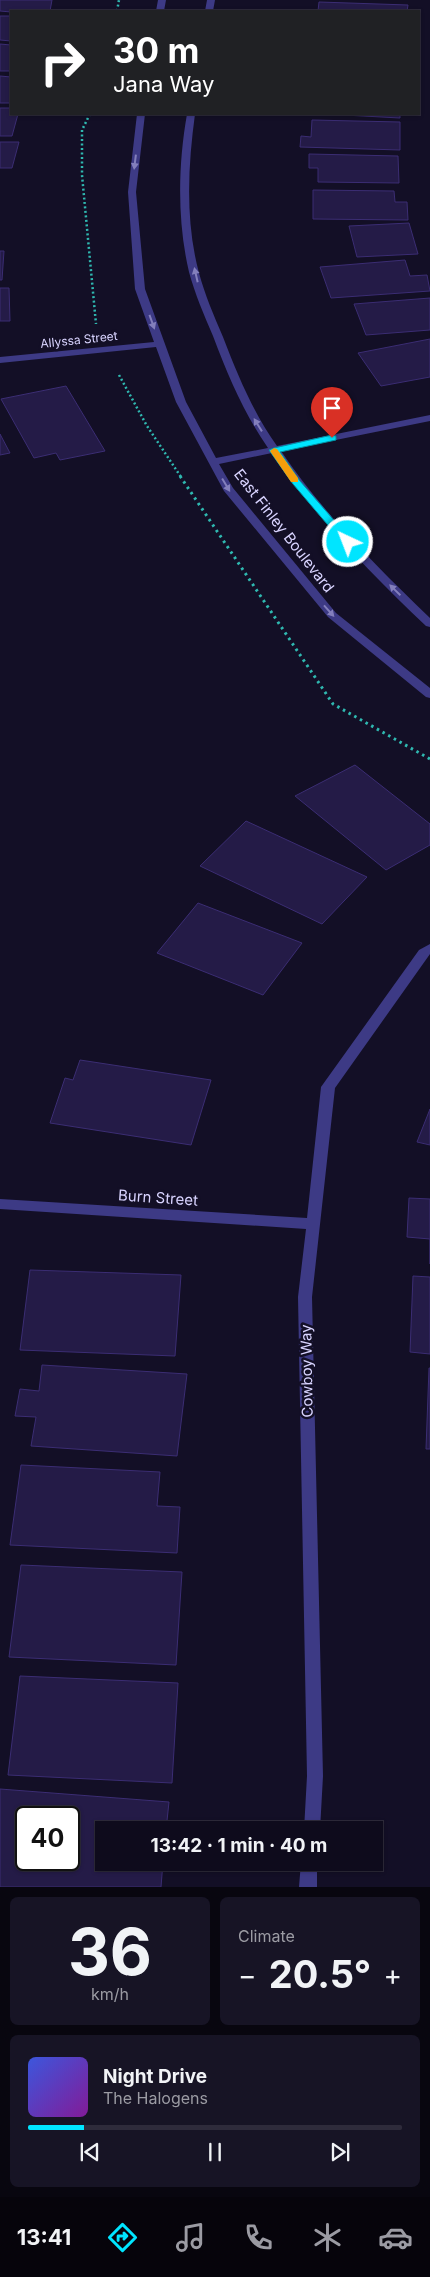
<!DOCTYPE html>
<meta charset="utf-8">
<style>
body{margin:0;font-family:Inter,sans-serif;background:#171425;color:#f1f3f6;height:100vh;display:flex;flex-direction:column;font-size:19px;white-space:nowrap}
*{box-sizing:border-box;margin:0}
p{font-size:16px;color:#9b9ba3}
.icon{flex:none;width:28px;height:28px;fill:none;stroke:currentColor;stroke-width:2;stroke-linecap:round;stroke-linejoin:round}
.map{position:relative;height:1887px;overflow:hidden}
.drawer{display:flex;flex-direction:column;gap:10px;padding:10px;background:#08060f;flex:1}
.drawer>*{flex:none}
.guide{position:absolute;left:10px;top:10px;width:410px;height:105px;border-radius:0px;box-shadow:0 1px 4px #0004,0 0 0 1px #2e2b3b;background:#202124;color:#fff;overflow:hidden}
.speed{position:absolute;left:15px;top:1806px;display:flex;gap:10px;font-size:25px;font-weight:700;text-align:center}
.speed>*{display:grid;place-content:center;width:65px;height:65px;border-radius:50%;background:#0e0b1c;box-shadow:0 1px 4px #0004,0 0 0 1px #2e2b3b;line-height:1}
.speed .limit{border:2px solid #111;border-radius:8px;background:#fff;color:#111}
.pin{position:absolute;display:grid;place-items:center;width:42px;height:42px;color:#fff;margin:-51px -21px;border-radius:50% 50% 50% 0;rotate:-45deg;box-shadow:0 0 5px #0007}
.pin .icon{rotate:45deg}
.me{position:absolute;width:55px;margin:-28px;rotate:317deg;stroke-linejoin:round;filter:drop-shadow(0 0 4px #0008)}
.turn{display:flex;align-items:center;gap:18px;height:105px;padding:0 20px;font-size:22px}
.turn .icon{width:65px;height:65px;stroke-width:2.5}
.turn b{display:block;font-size:35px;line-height:42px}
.big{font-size:38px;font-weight:700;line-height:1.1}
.drawer .card{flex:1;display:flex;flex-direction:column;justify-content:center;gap:8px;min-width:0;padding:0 18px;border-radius:8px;background:#171425}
.drawer .dial{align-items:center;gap:0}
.dial b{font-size:65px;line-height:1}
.song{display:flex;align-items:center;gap:15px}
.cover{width:60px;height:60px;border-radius:8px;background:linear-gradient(135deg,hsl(230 70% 55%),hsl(290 70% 35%))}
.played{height:5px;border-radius:2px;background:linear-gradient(90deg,#00e5ff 15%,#2e2b3b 15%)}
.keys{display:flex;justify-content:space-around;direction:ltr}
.heat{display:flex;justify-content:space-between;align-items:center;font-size:28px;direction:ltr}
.drawer .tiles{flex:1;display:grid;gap:10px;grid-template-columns:1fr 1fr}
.card:last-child{grid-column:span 2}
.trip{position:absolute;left:95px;top:1821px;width:288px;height:50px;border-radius:0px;background:#0e0b1c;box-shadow:0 1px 4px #0004,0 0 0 1px #2e2b3b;font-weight:700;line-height:50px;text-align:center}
.menu{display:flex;height:80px;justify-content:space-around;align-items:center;background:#06040b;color:#9b9ba3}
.menu .icon{width:35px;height:35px}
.menu .current{color:#00e5ff}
.menu b{font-size:22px;color:#f1f3f6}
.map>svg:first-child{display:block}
</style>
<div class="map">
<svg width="430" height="1887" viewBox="0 0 430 1887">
<rect width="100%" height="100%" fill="#130f26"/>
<path fill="#241b47" stroke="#3b2d73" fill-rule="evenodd" d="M0 0H52L50 11 11 12 0 11Z
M319 2 408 5 407 11H318Z
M0 16H11V41L0 40Z
M0 44 11 45V71H0Z
M0 76 11 77V103H0Z
M0 108H11V114H18L12 136H0Z
M326 114H400V118Z
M312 120 400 122V150L300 147 301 136 311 137Z
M0 142H19L12 168H0Z
M309 154 398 156 399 183 318 182V168H309Z
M313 190 394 191 395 202H407L408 220 313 219Z
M409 223 418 254 357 257 349 226Z
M0 251H4L2 280H0Z
M405 260 410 276 427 275 430 291 331 298 320 267Z
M0 288H9L10 321H0Z
M430 298V330L366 335 354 304Z
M430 339V377L381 386 358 353Z
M66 386 105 451 60 460 56 453 34 458 1 399Z
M0 434 10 453 0 455Z
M355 765 430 824V845L386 870 295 796Z
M246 821 367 877 322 924 200 866Z
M198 903 302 943 263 995 157 953Z
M80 1060 211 1080 191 1145 50 1123 65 1078 73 1080Z
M430 1109V1145L417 1142Z
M409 1198 430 1199V1264V1239L407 1237Z
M30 1270 181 1275 175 1356 20 1350Z
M413 1276 430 1277V1354L410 1352Z
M42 1365 187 1374 177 1456 31 1446 36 1417 15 1416 20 1389 39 1391Z
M429 1368H430V1449H426Z
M21 1465 160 1472 157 1506 180 1507 177 1553 10 1545Z
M21 1565 182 1572 176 1665 9 1657Z
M20 1676 178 1683 172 1783 8 1775Z
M0 1789 169 1802 166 1830H104V1862H163L161 1887H0ZM26 1818H69V1860H26Z"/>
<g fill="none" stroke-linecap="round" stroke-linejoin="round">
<path stroke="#2fb8b0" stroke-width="2.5" stroke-dasharray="2 2.5" stroke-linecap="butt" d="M117 11 119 0
M90 114 82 130V175L96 324
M119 375 147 426 181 477"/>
<path stroke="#2fb8b0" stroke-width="3" stroke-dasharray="2.5 4" stroke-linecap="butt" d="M180 476 333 704 430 759"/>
<path fill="#3d3a85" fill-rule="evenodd" d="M158 0H166L164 11H156Z
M207 0H215L213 11H205Z
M137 114H145L136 192 145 289 186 402 216 458 268 448C244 413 228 376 213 336 204 315 195 294 189 272 177 221 178 165 187 114H195C188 166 185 221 199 273 205 295 214 316 223 337 238 376 253 412 277 446L430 415V421L281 451C323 513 376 566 430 618V627L426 626C370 573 316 517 272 453L219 464 233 488 336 613 430 688V698L426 697 328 617 224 491 176 402 156 347 0 363V357L154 342 135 289 128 192Z
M430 944V954L335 1088 312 1297 323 1776 320 1830H304L307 1776 298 1297 306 1229 0 1209V1199L307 1218 321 1087 419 950Z
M301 1862H317V1887H299Z"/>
</g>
<defs><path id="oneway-solid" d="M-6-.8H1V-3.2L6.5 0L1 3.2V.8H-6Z" transform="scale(1.25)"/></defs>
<g fill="#837fbc">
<use href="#oneway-solid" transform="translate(135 162) rotate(97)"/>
<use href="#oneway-solid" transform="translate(196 275) rotate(-103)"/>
<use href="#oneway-solid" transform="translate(152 322) rotate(70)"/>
<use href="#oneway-solid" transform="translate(258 425) rotate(-122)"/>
<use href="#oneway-solid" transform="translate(226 485) rotate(59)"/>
<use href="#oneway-solid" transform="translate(395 590) rotate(-136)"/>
<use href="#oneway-solid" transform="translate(329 611) rotate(48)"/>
</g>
<path fill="#00e5ff" stroke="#0095a6" d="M332 435 336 436V440L280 452 300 481 351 540 352 542 348 545 344 544 293 484 269 450 274 448Z"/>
<path fill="#f59e0b" d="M274 448 277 449 298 478V482H291L270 451Z"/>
<g text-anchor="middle" stroke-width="5" stroke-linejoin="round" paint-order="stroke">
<g font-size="12" fill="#d9d4ff" stroke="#130f26">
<text transform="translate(79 340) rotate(-6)" y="4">Allyssa Street</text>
</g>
<g font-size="15" fill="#d9d4ff" stroke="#130f26">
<text transform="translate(284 531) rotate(52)" y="5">East Finley Boulevard</text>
<text transform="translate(158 1198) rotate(4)" y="5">Burn Street</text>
<text transform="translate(307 1371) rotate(-91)" y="5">Cowboy Way</text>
</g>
</g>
</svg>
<div class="speed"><div class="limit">40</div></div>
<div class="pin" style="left:332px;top:438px;background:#d93025"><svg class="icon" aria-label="arrive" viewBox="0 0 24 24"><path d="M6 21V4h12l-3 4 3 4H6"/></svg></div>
<svg class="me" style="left:348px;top:542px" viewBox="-20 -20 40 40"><circle r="17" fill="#00e5ff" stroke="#fff" stroke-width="3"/><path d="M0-11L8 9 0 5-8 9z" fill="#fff"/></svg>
<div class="trip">13:42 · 1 min · 40 m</div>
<div class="guide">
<div class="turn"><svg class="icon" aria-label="right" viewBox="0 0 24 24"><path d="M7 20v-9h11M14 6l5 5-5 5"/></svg><div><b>30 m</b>Jana Way</div></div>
</div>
</div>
<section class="drawer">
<div class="tiles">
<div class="card dial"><b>36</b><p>km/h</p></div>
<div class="card"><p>Climate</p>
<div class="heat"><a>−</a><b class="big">20.5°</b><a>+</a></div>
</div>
<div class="card">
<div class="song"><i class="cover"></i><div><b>Night Drive</b><p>The Halogens</p></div></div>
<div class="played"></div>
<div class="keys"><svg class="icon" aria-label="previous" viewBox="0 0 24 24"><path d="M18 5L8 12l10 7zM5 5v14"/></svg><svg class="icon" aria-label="pause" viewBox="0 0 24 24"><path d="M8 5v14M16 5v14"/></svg><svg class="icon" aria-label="next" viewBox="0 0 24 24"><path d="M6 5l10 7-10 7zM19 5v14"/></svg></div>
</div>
</div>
</section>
<nav class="menu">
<b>13:41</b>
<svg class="icon current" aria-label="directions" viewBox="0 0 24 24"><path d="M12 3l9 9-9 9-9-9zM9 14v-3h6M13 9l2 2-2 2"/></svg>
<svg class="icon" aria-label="music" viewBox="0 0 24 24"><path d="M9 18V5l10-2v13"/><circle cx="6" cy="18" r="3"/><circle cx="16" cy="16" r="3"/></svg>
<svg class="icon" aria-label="phone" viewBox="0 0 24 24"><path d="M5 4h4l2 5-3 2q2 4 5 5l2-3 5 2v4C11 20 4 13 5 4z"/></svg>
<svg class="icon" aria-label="climate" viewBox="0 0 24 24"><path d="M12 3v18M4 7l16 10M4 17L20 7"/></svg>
<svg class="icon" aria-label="car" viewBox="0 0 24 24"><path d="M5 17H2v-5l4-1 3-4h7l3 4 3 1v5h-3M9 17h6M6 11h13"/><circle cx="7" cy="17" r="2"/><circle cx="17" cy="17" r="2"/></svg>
</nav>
